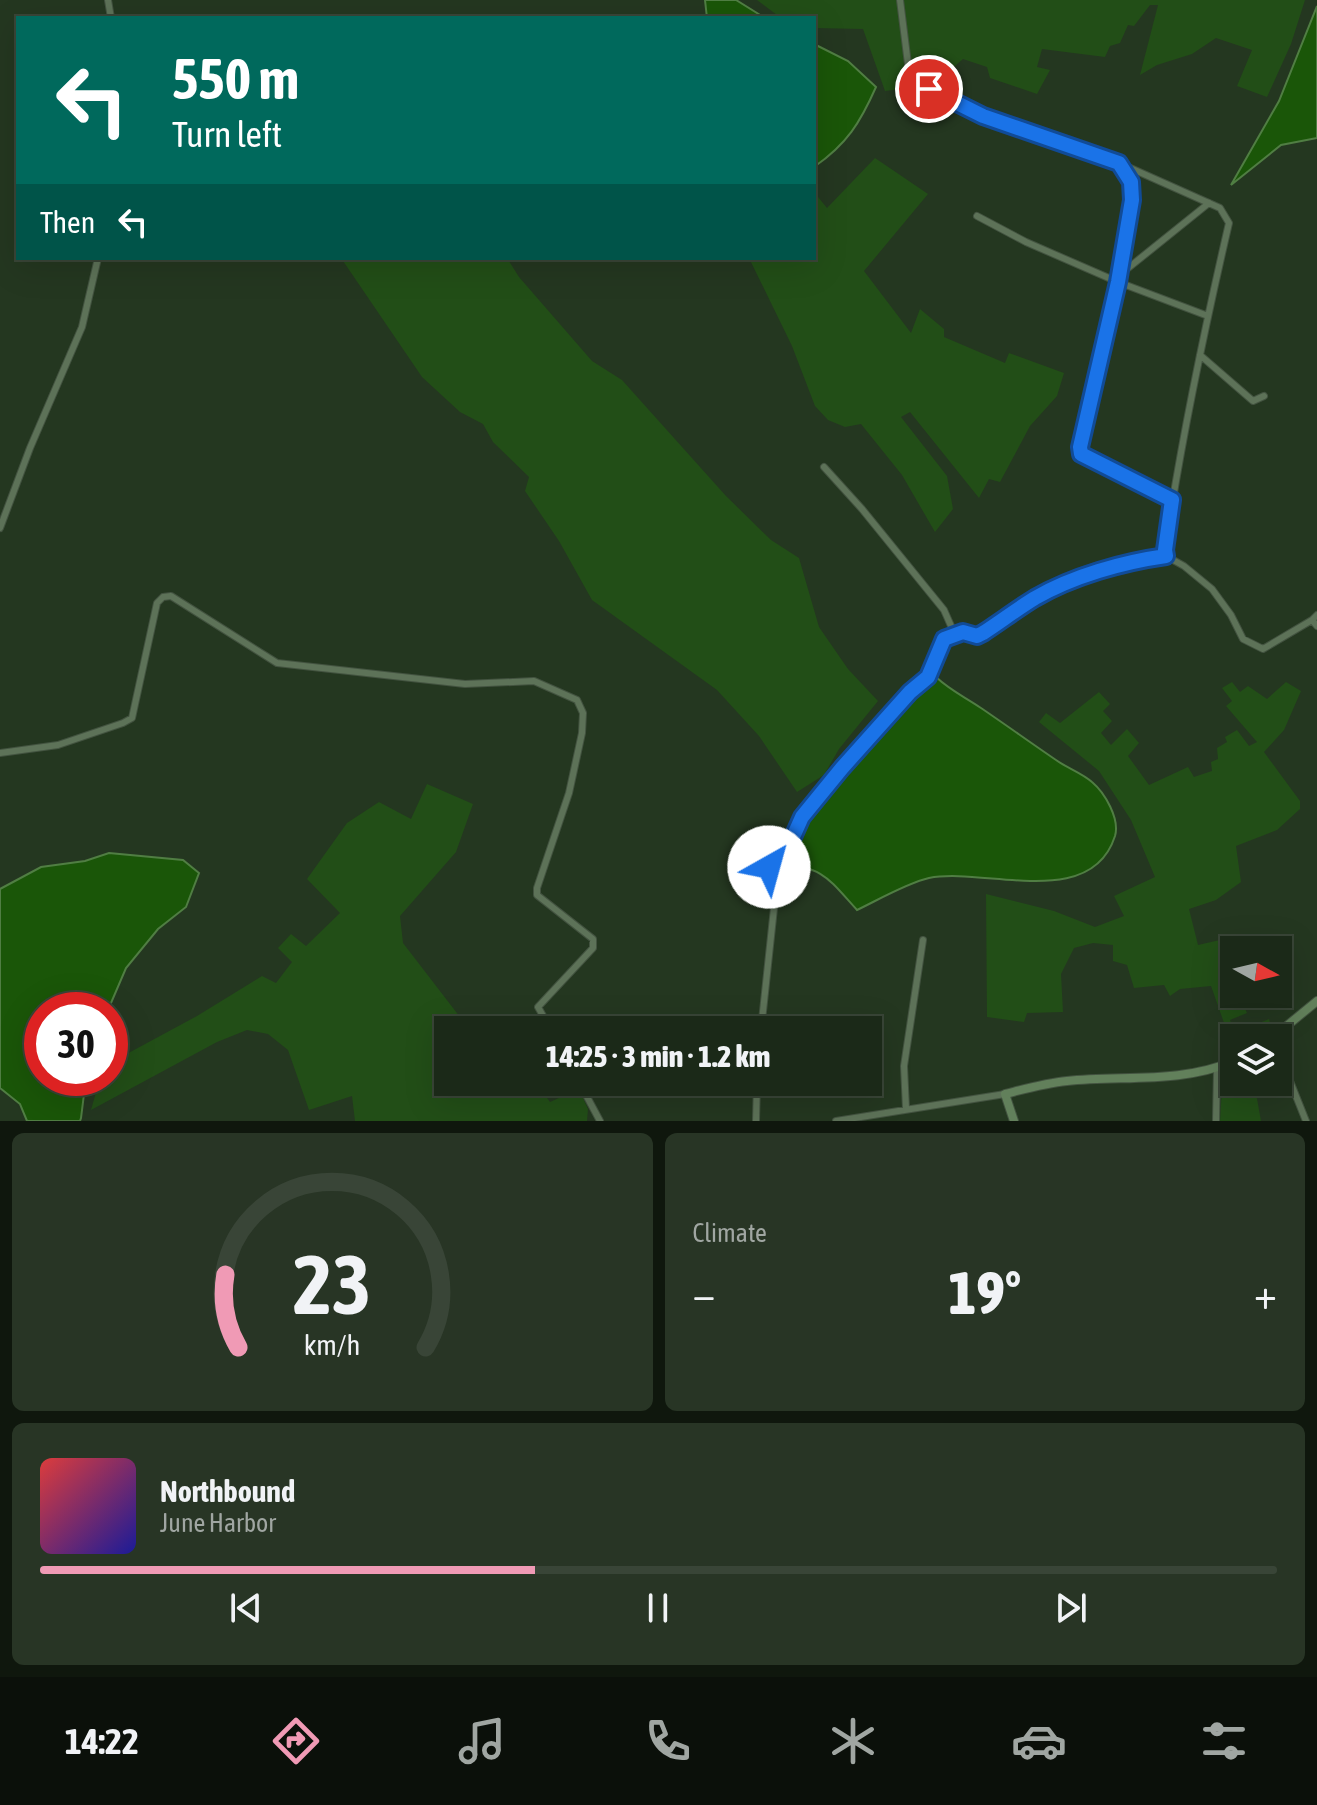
<!DOCTYPE html>
<meta charset="utf-8">
<style>
body{margin:0;font-family:"Asap Condensed",sans-serif;background:#283525;color:#f1f3f6;height:100vh;display:flex;flex-direction:column;font-size:30px;white-space:nowrap}
*{box-sizing:border-box;margin:0}
p{font-size:26px;color:#a0a6a2}
.icon{flex:none;width:44px;height:44px;fill:none;stroke:currentColor;stroke-width:2;stroke-linecap:round;stroke-linejoin:round}
.map{position:relative;height:1121px;overflow:hidden}
.sheet{display:flex;flex-direction:column;gap:12px;padding:12px;background:#0f170d;flex:1}
.sheet>*{flex:none}
.top-card{position:absolute;left:16px;top:16px;width:800px;height:244px;border-radius:0px;box-shadow:0 8px 32px #0002,0 0 0 2px #394537;background:#00695c;color:#fff;overflow:hidden}
.needle{width:52px;rotate:98deg}
.buttons{position:absolute;left:1220px;top:936px;display:grid;gap:16px}
.buttons a{display:grid;place-items:center;width:72px;height:72px;border-radius:0px;background:#1b2918;box-shadow:0 8px 32px #0002,0 0 0 2px #394537;font-size:40px}
.speed{position:absolute;left:24px;top:992px;display:flex;gap:16px;font-size:40px;font-weight:700;text-align:center}
.speed>*{display:grid;place-content:center;width:104px;height:104px;border-radius:50%;background:#1b2918;box-shadow:0 8px 32px #0002,0 0 0 2px #394537;line-height:1}
.speed .limit{border:12px solid #d22;background:#fff;color:#111}
.pin{position:absolute;display:grid;place-items:center;width:68px;height:68px;color:#fff;margin:-34px;border:4px solid #fff;border-radius:50%;box-shadow:0 2px 8px #0007}
.me{position:absolute;width:88px;margin:-44px;rotate:38deg;stroke-linejoin:round;filter:drop-shadow(0 0 6px #0008)}
.turn{display:flex;align-items:center;gap:28px;height:168px;padding:0 24px;font-size:36px}
.turn .icon{width:104px;height:104px;stroke-width:2.5}
.turn b{display:block;font-size:56px;line-height:68px}
.then{display:flex;align-items:center;height:76px;padding:0 24px;background:#0003;gap:16px;font-size:30px}
.big{font-size:60px;font-weight:800;line-height:1.1}
.sheet .tile{flex:1;display:flex;flex-direction:column;justify-content:center;gap:12px;min-width:0;padding:0 28px;border-radius:12px;background:#283525}
.sheet .dial{align-items:center;gap:0}
.dial svg{height:208px;overflow:visible;fill:none;stroke:#394537;stroke-width:7;stroke-linecap:round;text-anchor:middle}
.dial text{fill:#f1f3f6;stroke:none}
.song{display:flex;align-items:center;gap:24px}
.cover{width:96px;height:96px;border-radius:12px;background:linear-gradient(135deg,hsl(0 70% 55%),hsl(240 70% 35%))}
.played{height:8px;border-radius:4px;background:linear-gradient(90deg,#f09ab5 40%,#394537 40%)}
.keys{display:flex;justify-content:space-around;direction:ltr}
.heat{display:flex;justify-content:space-between;align-items:center;font-size:44px;direction:ltr}
.sheet .tiles{flex:1;display:grid;gap:12px;grid-template-columns:1fr 1fr}
.tile:last-child{grid-column:span 2}
.trip{position:absolute;left:434px;top:1016px;width:448px;height:80px;border-radius:0px;background:#1b2918;box-shadow:0 8px 32px #0002,0 0 0 2px #394537;font-weight:800;line-height:80px;text-align:center}
.tabs{display:flex;height:128px;justify-content:space-around;align-items:center;background:#0b100a;color:#a0a6a2}
.tabs .icon{width:56px;height:56px}
.tabs .active{color:#f09ab5}
.tabs b{font-size:36px;color:#f1f3f6}
.map>svg:first-child{display:block}
</style>
<div class="map">
<svg width="1317" height="1121" viewBox="0 0 1317 1121">
<rect width="100%" height="100%" fill="#243720"/>
<path fill="#224e17" d="M757 0H1305L1291 44 1267 97 1237 86 1252 50 1216 38 1192 54 1157 65 1140 75 1158 5H1150L1134 26 1128 25 1120 43 1110 46 1105 57 1042 49 1037 67 1050 70 1037 94 990 78 987 67 963 59 933 85 885 91 863 29 814 28V18H781Z
M875 158 928 194 864 271 911 333 920 309 944 329V337L1005 363 1009 353 1064 373 1057 396 1030 426 1000 482 989 479 979 498 910 412 901 417 947 476 953 509 935 532 902 475 861 424 845 427 828 420 815 406 792 346 749 258H814V192L827 208Z
M341 258H507L519 277 592 361 622 380 726 496 771 540 799 558 819 627 848 669 878 701 839 749 824 775 797 792 759 736 717 690 592 600 559 541 525 491 529 477 493 442 483 424 460 412 422 377Z
M1232 682 1240 692 1248 686 1267 699 1286 682 1301 691 1284 730 1264 752 1300 801V809L1277 830 1236 846 1241 882 1216 900 1189 909 1198 945 1246 934 1251 950H1234V994H1258L1242 1002 1247 1013 1230 1020 1235 1033 1269 1019 1271 1027 1261 1038H1234V1051L1211 986 1180 989 1170 996 1164 985 1134 988 1127 965 1113 961V945L1093 943 1074 948 1061 974 1063 1012 1027 1013 1024 1022 987 1017 986 894 1054 911 1095 927 1124 916 1114 896 1155 877 1131 820 1099 771 1039 722 1046 713 1060 723 1099 692 1110 704 1103 711 1112 721 1101 733 1111 745 1127 729 1139 743 1128 756 1149 785 1188 767 1194 777 1212 771 1211 762 1218 759 1217 748 1227 742 1225 737 1237 730 1249 746 1257 742 1226 706 1232 701 1222 688Z
M427 784 473 804 456 852 400 916 403 943 470 1030H448V1082H536L550 1102 579 1089 588 1109 587 1121H355L352 1096 309 1110 288 1050 268 1034 247 1030 217 1042 91 1110 100 1078H110V1063L197 1016 262 976 276 983 292 962 278 948 291 934 306 946 340 913 307 879 347 823 379 802 411 819Z
M1234 1068V1082H1254L1261 1121H1220L1223 1072Z"/>
<path fill="#1a5608" stroke="#507e43" stroke-width="2" d="M705 0H736L765 18H707Z
M1317 6V138L1281 145 1231 185 1279 101Z
M814 44 848 61 876 87C860 123 847 144 814 167Z
M936 677C951 691 965 697 981 708 1006 725 1031 743 1056 760 1067 768 1082 773 1092 782 1105 793 1120 819 1115 836 1091 911 985 867 929 878 907 883 878 900 857 910 827 877 824 868 779 863 824 793 876 733 936 677Z
M109 853 183 860 199 873 186 907 158 929 126 968 108 1010H42V1078H86L81 1118 80 1121H27L20 1104 0 1088V889L41 867 85 861Z"/>
<g fill="none" stroke-linecap="round" stroke-linejoin="round">
<g stroke="#435340" stroke-width="8">
<path id="street" d="M108 0 111 18
M900 0 910 80 983 116 1119 163 1220 208 1229 223C1204 331 1181 440 1165 550L1166 556 1184 566 1212 589 1231 615 1243 639 1263 649 1312 620
M1119 163 1131 182 1132 200 1118 282 1208 316
M977 216 1026 242 1118 282
M1200 355 1253 401 1264 396
M824 467 862 509 944 610 955 635
M1172 500 1081 454 1080 447 1086 412 1122 273 1209 203
M0 528 30 448 82 327 98 258
M1317 615 1312 620 1317 626
M0 753 58 745 123 723 132 718 157 603 163 597 171 596 277 663 465 684 534 681 577 700 583 713 582 733 569 793 537 888V895L593 939V948L538 1007 551 1030
M761 1030 777 880 769 867V859L793 837 802 817 842 768 910 692 928 677 944 639 963 632 977 636 983 633C1000 622 1017 609 1035 598 1073 576 1123 562 1166 556
M1278 1051 1306 1121
M579 1082 600 1121
M906 1109 904 1066 923 940
M756 1121 757 1082
M836 1121 1005 1094
M1216 1121 1217 1068"/>
</g>
<g stroke="#435340" stroke-width="10">
<path id="secondary" d="M1272 1038 1317 1001
M1014 1121 1005 1094C1025 1089 1046 1083 1067 1081 1123 1075 1180 1084 1234 1061"/>
</g>
<use href="#street" stroke="#5d7258" stroke-width="6"/>
<use href="#secondary" stroke="#62805b" stroke-width="8"/>
</g>
<g fill="none" stroke-linecap="round" stroke-linejoin="round">
<g stroke="#114b97" stroke-width="20">
<path id="route" d="M769 867V859L793 837 802 817 842 768 910 692 928 677 944 639 963 632 977 636 983 633C1000 622 1017 609 1035 598 1073 576 1123 562 1166 556L1165 550 1172 500 1081 454 1080 447 1118 282 1132 200 1131 182 1119 163 983 116 929 89"/>
</g>
<use href="#route" stroke="#1a73e8" stroke-width="14"/>
</g>
</svg>
<div class="buttons">
<a><svg class="needle" viewBox="-14 -14 28 28"><path d="M0-13l5 13h-10z" fill="#e53935"/><path d="M0 13l5-13h-10z" fill="#a0a6a2"/></svg></a>
<a><svg class="icon" aria-label="layers" viewBox="0 0 24 24"><path d="M12 4l9 5-9 5-9-5zM3 14l9 5 9-5"/></svg></a>
</div>
<div class="speed"><div class="limit">30</div></div>
<div class="pin" style="left:929px;top:89px;background:#d93025"><svg class="icon" aria-label="arrive" viewBox="0 0 24 24"><path d="M6 21V4h12l-3 4 3 4H6"/></svg></div>
<svg class="me" style="left:769px;top:867px" viewBox="-20 -20 40 40"><circle r="19" fill="#fff"/><path d="M0-13L10 11 0 6-10 11z" fill="#1a73e8"/></svg>
<div class="trip">14:25 · 3 min · 1.2 km</div>
<div class="top-card">
<div class="turn"><svg class="icon" aria-label="left" viewBox="0 0 24 24"><path d="M17 20v-9H6M10 6l-5 5 5 5"/></svg><div><b>550 m</b>Turn left</div></div>
<div class="then">Then<svg class="icon" aria-label="left" viewBox="0 0 24 24"><path d="M17 20v-9H6M10 6l-5 5 5 5"/></svg></div>
</div>
</div>
<section class="sheet">
<div class="tiles">
<div class="tile dial"><svg viewBox="0 0 100 80">
<path d="M14 69A42 42 0 1 1 86 69"/>
<path d="M14 69A42 42 0 0 1 9 41" stroke="#f09ab5"/>
<text x="50" y="56" font-size="32" font-weight="700">23</text>
<text x="50" y="72" font-size="11">km/h</text>
</svg></div>
<div class="tile"><p>Climate</p>
<div class="heat"><a>−</a><b class="big">19°</b><a>+</a></div>
</div>
<div class="tile">
<div class="song"><i class="cover"></i><div><b>Northbound</b><p>June Harbor</p></div></div>
<div class="played"></div>
<div class="keys"><svg class="icon" aria-label="previous" viewBox="0 0 24 24"><path d="M18 5L8 12l10 7zM5 5v14"/></svg><svg class="icon" aria-label="pause" viewBox="0 0 24 24"><path d="M8 5v14M16 5v14"/></svg><svg class="icon" aria-label="next" viewBox="0 0 24 24"><path d="M6 5l10 7-10 7zM19 5v14"/></svg></div>
</div>
</div>
</section>
<nav class="tabs">
<b>14:22</b>
<svg class="icon active" aria-label="directions" viewBox="0 0 24 24"><path d="M12 3l9 9-9 9-9-9zM9 14v-3h6M13 9l2 2-2 2"/></svg>
<svg class="icon" aria-label="music" viewBox="0 0 24 24"><path d="M9 18V5l10-2v13"/><circle cx="6" cy="18" r="3"/><circle cx="16" cy="16" r="3"/></svg>
<svg class="icon" aria-label="phone" viewBox="0 0 24 24"><path d="M5 4h4l2 5-3 2q2 4 5 5l2-3 5 2v4C11 20 4 13 5 4z"/></svg>
<svg class="icon" aria-label="climate" viewBox="0 0 24 24"><path d="M12 3v18M4 7l16 10M4 17L20 7"/></svg>
<svg class="icon" aria-label="car" viewBox="0 0 24 24"><path d="M5 17H2v-5l4-1 3-4h7l3 4 3 1v5h-3M9 17h6M6 11h13"/><circle cx="7" cy="17" r="2"/><circle cx="17" cy="17" r="2"/></svg>
<svg class="icon" aria-label="filters" viewBox="0 0 24 24"><path d="M4 7h16M4 17h16"/><circle cx="9" cy="7" r="2"/><circle cx="15" cy="17" r="2"/></svg>
</nav>
